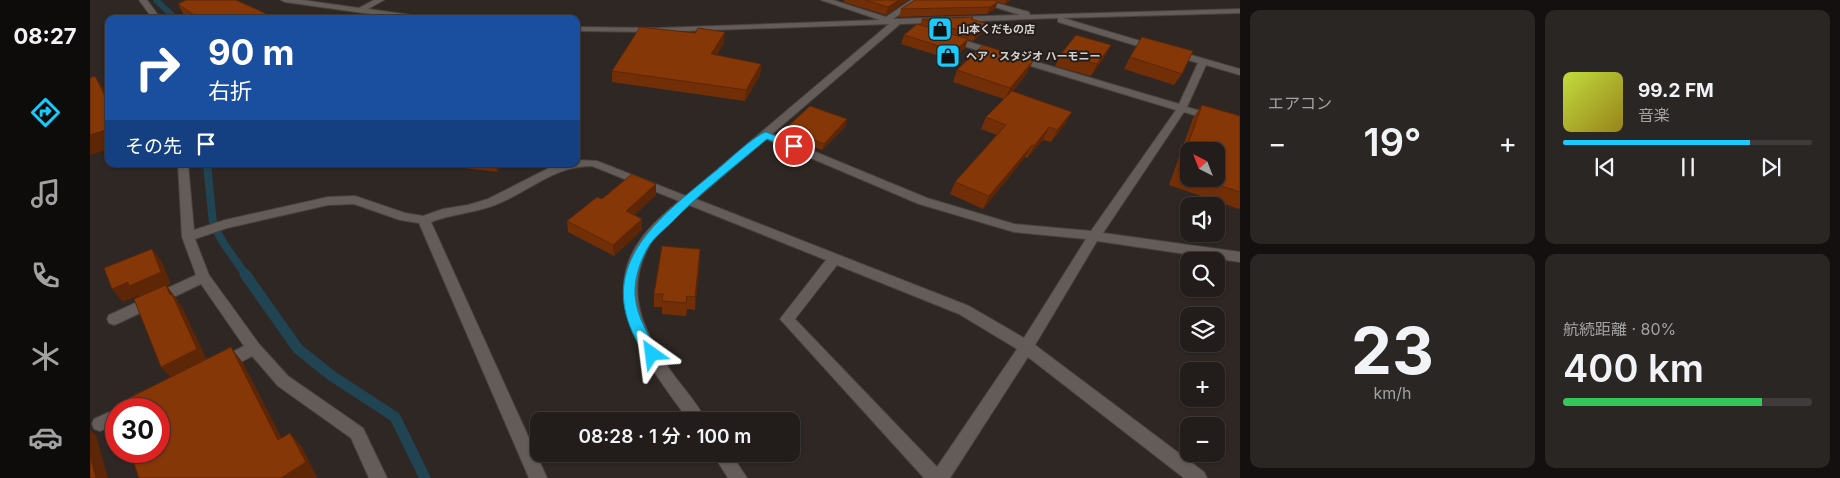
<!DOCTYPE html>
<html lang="ja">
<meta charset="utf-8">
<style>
body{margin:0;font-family:Inter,"Noto Sans JP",sans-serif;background:#2a2624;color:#f1f3f6;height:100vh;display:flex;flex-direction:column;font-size:19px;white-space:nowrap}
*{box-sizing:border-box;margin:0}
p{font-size:16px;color:#a2a2a3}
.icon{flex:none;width:28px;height:28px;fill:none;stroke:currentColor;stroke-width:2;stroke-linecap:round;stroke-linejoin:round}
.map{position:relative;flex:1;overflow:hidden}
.sheet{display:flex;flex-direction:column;gap:10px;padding:10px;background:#13100f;width:600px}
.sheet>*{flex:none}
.guide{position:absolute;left:15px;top:15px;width:475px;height:152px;border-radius:10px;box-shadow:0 1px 4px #0004,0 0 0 1px #3f3b3a;background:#1a4fa0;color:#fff;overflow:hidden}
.needle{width:32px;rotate:318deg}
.fabs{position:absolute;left:1090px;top:142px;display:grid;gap:10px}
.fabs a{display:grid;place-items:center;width:45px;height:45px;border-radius:10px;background:#221d1b;box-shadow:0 1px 4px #0004,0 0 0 1px #3f3b3a;font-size:25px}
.speed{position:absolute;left:15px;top:398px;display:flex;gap:10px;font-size:25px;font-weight:700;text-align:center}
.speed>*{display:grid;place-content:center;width:65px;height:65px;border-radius:50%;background:#221d1b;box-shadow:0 1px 4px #0004,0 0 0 1px #3f3b3a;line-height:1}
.speed .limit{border:8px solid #d22;background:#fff;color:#111}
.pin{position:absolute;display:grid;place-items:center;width:42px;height:42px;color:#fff;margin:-21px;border:2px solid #fff;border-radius:50%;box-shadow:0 1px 5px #0007}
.me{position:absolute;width:55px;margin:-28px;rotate:329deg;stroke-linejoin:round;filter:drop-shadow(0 0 4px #0008)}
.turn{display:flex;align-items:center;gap:18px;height:105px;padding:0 20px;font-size:22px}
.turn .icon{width:65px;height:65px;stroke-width:2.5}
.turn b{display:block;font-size:35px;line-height:42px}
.then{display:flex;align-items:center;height:48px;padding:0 20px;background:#0003;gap:10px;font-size:19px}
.big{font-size:38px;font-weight:600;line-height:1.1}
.sheet .tile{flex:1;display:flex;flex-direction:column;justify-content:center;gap:8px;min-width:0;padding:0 18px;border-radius:10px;background:#2a2624}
.sheet .dial{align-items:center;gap:0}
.dial b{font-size:65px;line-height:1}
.song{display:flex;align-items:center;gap:15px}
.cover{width:60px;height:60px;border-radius:8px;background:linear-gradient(135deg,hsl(70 70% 55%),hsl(50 70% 35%))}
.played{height:5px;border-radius:2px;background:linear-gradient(90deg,#19cafc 75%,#3f3b3a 75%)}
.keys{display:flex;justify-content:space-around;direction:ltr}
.heat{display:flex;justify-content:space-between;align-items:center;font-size:28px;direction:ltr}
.charge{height:8px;border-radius:4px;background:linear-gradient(90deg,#34c759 80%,#3f3b3a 0)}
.sheet .tiles{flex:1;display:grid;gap:10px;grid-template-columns:repeat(2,1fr)}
.trip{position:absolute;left:440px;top:412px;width:270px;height:50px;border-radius:10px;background:#221d1b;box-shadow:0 1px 4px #0004,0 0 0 1px #3f3b3a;font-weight:600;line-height:50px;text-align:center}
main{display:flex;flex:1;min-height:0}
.tabs{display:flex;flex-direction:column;width:90px;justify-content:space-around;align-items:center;background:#0e0c0b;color:#a2a2a3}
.tabs .icon{width:35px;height:35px}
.tabs .on{color:#19cafc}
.tabs b{font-size:22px;color:#f1f3f6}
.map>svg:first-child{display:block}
</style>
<main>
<nav class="tabs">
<b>08:27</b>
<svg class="icon on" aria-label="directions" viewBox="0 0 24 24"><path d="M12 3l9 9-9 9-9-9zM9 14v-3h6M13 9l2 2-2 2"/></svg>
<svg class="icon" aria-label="music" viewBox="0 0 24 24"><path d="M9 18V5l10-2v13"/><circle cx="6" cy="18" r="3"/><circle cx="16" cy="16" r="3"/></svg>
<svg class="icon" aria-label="phone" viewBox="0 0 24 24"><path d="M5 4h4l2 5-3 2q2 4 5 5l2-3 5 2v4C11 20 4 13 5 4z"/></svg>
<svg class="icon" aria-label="climate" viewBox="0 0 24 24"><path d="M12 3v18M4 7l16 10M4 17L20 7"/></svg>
<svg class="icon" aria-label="car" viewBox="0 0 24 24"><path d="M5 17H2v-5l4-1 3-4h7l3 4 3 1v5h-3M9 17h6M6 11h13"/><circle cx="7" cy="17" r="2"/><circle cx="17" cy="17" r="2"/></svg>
</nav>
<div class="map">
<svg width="1150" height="478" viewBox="0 0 1150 478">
<rect width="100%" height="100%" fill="#2e2724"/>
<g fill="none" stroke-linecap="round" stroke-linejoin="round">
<path stroke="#204452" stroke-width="6" d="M66 0 86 19"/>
<path stroke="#204452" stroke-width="8" d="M117 164 123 224 134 244 156 275"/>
<path stroke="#204452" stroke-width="11" d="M155 274 208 349 242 376 305 417 335 478"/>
<g stroke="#48423f" stroke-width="2">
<path id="minor" d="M49 0H57L71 19H63Z
M191 0H212L269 8 284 0H294L278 9 336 17 340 19H316L195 2Z
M731 0H743L796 17 821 0H830L803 19 930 15 883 0H895L939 12 940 15 1150 9V13L973 18 1067 46 1068 48 1064 51 968 22V18L810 24 682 134 837 198 924 224 1001 231 1086 110 924 61V57H930L1089 104 1108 63 1081 55V51H1087L1150 69V75L1116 65 1097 107 1150 123V129L1094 112 1013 233 1150 252V262L1007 241 945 345 1114 472 1117 478H1094L938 357 860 478H834L690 319 736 260 599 205C586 217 570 229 561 243 532 291 554 333 583 374 594 389 608 404 616 421H599C561 367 503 301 553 236 563 223 576 212 589 201L502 166C463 166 439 192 405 205 384 213 362 214 341 222L457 478H439L329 223 310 220 264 204 238 205 137 228 105 239 119 275 169 344 198 376 273 428 297 478H279L261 438 188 386 162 356C152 361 139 371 129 367L127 363 129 359 154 346 111 284 29 323 24 325 19 323 17 319 19 315 106 275 92 237 88 164H98L104 230 135 220 238 197 265 196 315 213 333 216 353 209 378 205 398 199 465 165 486 164V160L507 161 596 196 799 24 567 32 486 31V27L567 28 790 20ZM676 139 829 204 924 232 996 239 934 338 879 306 606 199ZM747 265 869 314 927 349 847 467 705 319Z
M860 36 909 51 910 53 906 56 857 41 856 39Z
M26 409V424L10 431 4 429 2 424 4 419Z
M623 454H641L657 478H638Z"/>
</g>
<use href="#minor" fill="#645c59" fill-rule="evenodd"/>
</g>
<path fill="#722f07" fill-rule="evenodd" d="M754 0H818L796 15 754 2Z
M825 0H921L915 4 908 2 905 9 897 14 809 17 811 9Z
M88 4 188 19H100L94 15Z
M883 17V20L896 30 883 41 878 40 875 48 862 60 811 44 814 35 830 25 832 19Z
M605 33 634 43 627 55 671 64 670 75 655 101 522 82V71Z
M1021 45 1015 56 1001 76 965 66 971 54Z
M1040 57 1092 74 1084 85 1034 69Z
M867 70 938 72 923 91 975 124 961 142 953 140 937 158 935 157 893 209 860 194 865 182 907 135 891 129 896 117 914 99 863 82Z
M1112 105 1150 116V208L1149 209 1079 185 1103 118ZM1099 151 1126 179H1099Z
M756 126 732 150 694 136 695 129Z
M342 164H412L407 172Z
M566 184V195L544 215 552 219V230L524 256 478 232 477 221 512 199Z
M610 249 605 310 597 309 596 316 572 314V307H564V294Z"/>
<path fill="#5d2606" d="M809 0H818L796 15 798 7Z
M916 0H921L915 4Z
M908 2 905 9 897 14 900 7Z
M898 24 896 30 883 41 885 35Z
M635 32 634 43 621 65V54Z
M878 39 875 48 862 60 865 51Z
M1021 45 1015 56 1001 76 1007 64Z
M943 61 938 72 915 100 920 88Z
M671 64 670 75 655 101 656 90Z
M5 76 15 91 19 98V104Z
M982 112 975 124 961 142 967 130Z
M757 119 756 126 732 150 734 144Z
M959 127 953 140 937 158 944 146Z
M19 129V149L0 155V135Z
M942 145 935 157 893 209 899 196Z
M405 164H412L407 172Z
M566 184V195L537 222 536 211Z
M552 219V230L524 256 523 245Z
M62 249 72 262 81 284 77 286 86 298 88 302 92 307 118 362 82 379 71 367 50 299 48 296 33 302 22 289Z
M610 249V262L605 310V297Z
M141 347 153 363 200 454 188 440Z
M0 430 6 435 18 478H6L0 455Z
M200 433 212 447 227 477 225 478H191Z"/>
<path fill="#853708" stroke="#5d2606" d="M96 0H146L188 19H110L88 4Z
M775 0H809L798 7Z
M825 0H904L908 2 900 7 811 9Z
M883 17 881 19 898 24 885 35 832 19Z
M827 24 878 39 865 51 814 35Z
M550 27 605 33 608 28 635 32 621 54 671 64 656 90 522 71Z
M986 35 1021 45 1007 64 971 54Z
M1052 37 1103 51 1092 74 1040 57Z
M893 45 943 61 920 88 867 70Z
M5 76 19 104V129L0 135V78Z
M922 91 982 112 967 130 959 127 944 146 942 145 899 196 865 182 916 125 896 117Z
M1112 105 1150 116V192L1109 179H1126V151H1099V175L1088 172Z
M720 106 757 119 734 144 695 129Z
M542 174 566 184 536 211 552 219 523 245 477 221 507 197 512 199Z
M572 246 610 249 605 297 597 296 596 303 572 301 573 294H564Z
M62 249 71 272 39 286 38 282 22 289 14 268Z
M76 285 80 295 82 294 107 349 71 367 44 299Z
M141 347 188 440 200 433 216 462 191 478H49L40 451H69V409H26L25 405Z
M0 455 6 478H0Z"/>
<path fill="#19cafc" stroke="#1083a4" d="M676 132 709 146 704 149 677 139C645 166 611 192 582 222 575 229 566 236 560 244 551 258 544 278 545 295 547 318 558 334 569 354L567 358 562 360 557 358C548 344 540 330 536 314 520 252 580 209 622 174 634 165 663 136 676 132Z"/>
<defs>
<g id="shop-square" transform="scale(1.25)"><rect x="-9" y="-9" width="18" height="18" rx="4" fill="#19cafc" stroke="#241e1b"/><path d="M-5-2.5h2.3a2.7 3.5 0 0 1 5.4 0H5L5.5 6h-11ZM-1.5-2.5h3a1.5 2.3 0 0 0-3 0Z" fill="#111"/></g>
</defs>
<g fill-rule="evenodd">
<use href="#shop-square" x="850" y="29"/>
<use href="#shop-square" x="858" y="56"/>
</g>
<g text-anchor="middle" stroke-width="4" stroke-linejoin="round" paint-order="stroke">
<g font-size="11" font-weight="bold" fill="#d5d0ce" stroke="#241e1b" text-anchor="start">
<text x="868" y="33">山本くだもの店</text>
<text x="876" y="60">ヘア・スタジオ ハーモニー</text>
</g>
</g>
</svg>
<div class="fabs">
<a><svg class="needle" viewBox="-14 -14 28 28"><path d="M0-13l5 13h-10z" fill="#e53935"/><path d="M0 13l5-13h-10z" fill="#a2a2a3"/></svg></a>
<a><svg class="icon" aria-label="sound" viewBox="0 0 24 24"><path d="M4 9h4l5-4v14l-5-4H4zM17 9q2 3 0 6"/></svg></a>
<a><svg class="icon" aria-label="search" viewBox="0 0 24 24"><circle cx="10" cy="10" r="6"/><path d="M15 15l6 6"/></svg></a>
<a><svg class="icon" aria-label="layers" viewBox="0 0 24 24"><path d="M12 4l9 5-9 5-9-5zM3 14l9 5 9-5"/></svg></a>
<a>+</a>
<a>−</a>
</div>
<div class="speed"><div class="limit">30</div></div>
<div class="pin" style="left:704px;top:146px;background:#d93025"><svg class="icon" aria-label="arrive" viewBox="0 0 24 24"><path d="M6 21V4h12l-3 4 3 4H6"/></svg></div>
<svg class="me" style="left:562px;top:354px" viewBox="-20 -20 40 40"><path d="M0-17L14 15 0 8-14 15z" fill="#19cafc" stroke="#fff" stroke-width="4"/></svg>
<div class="trip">08:28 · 1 分 · 100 m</div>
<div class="guide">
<div class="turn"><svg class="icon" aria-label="right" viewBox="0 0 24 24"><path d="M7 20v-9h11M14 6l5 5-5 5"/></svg><div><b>90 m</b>右折</div></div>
<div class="then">その先<svg class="icon" aria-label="arrive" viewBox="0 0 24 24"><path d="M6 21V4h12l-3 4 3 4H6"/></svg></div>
</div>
</div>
<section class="sheet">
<div class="tiles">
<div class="tile"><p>エアコン</p>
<div class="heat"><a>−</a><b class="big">19°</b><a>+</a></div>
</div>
<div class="tile">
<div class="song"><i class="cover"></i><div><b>99.2 FM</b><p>音楽</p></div></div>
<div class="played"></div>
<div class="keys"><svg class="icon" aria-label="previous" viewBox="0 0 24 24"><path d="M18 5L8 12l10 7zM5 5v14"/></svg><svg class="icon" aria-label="pause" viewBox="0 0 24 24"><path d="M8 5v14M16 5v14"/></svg><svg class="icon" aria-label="next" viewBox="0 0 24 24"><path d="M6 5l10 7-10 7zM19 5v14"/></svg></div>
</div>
<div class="tile dial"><b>23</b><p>km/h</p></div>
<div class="tile"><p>航続距離 · 80%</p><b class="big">400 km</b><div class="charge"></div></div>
</div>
</section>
</main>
